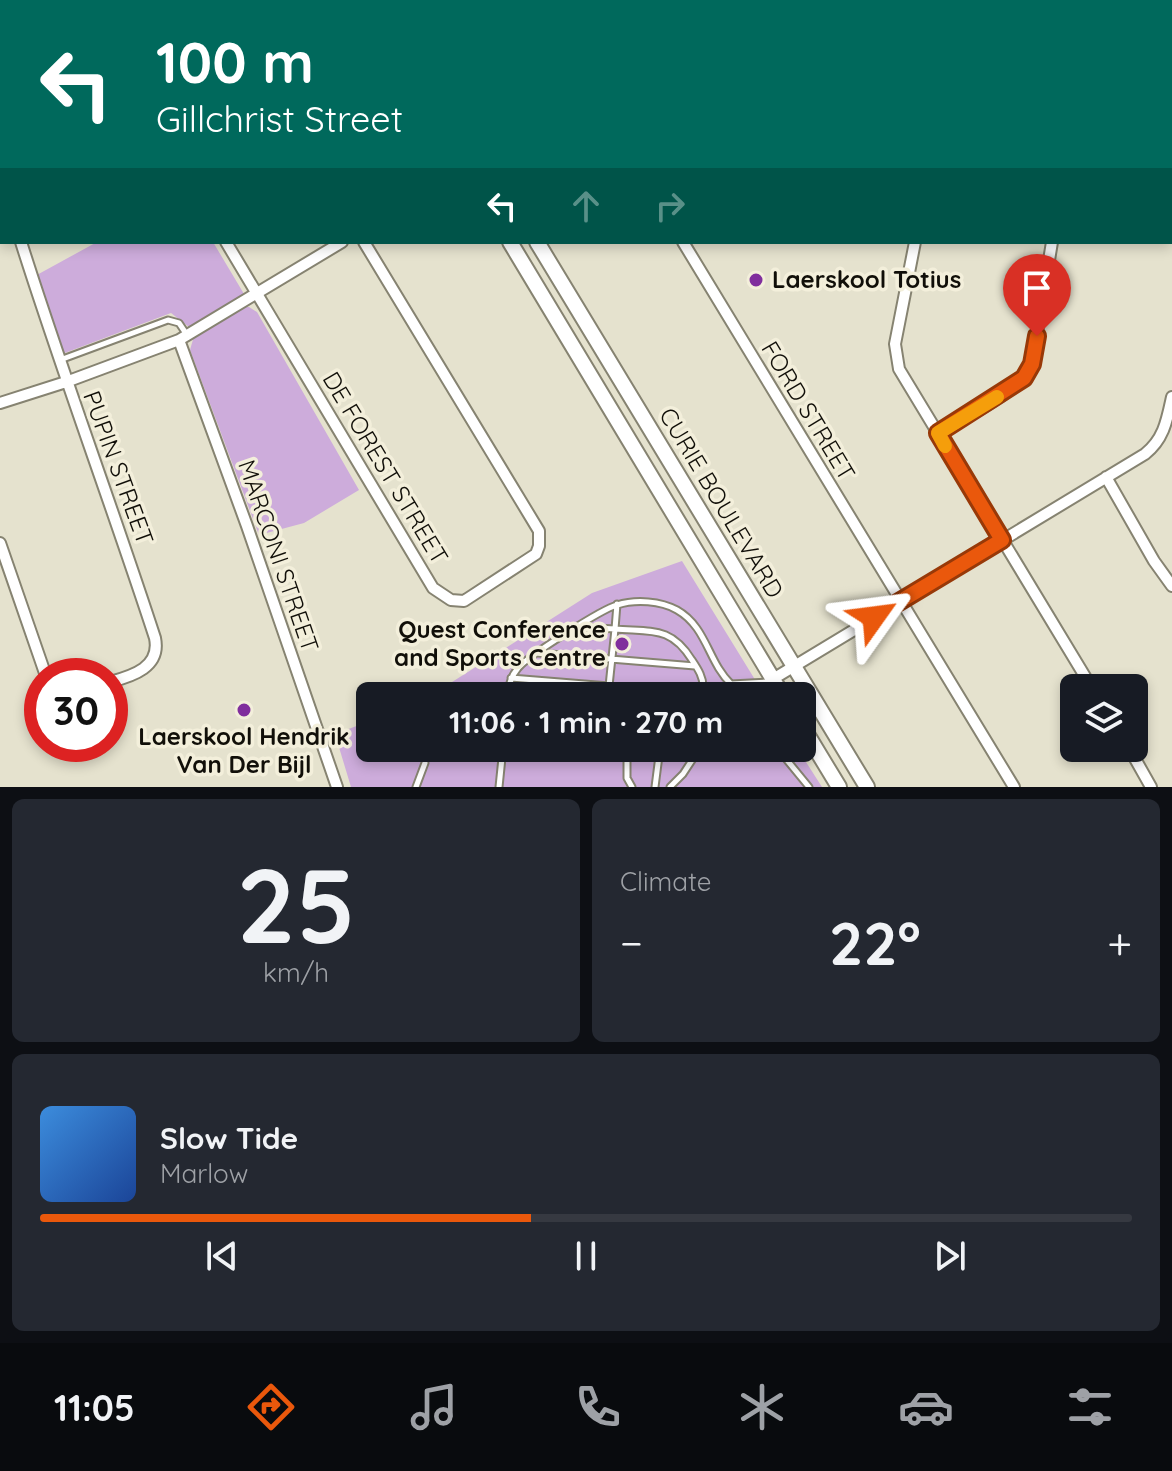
<!DOCTYPE html>
<meta charset="utf-8">
<style>
body{margin:0;font-family:Quicksand,sans-serif;background:#242831;color:#f1f3f6;height:100vh;display:flex;flex-direction:column;font-size:30px;white-space:nowrap}
*{box-sizing:border-box;margin:0}
p{font-size:26px;color:#9ea1a6}
.icon{flex:none;width:44px;height:44px;fill:none;stroke:currentColor;stroke-width:2;stroke-linecap:round;stroke-linejoin:round}
.map{position:relative;height:787px;overflow:hidden}
.details{display:flex;flex-direction:column;gap:12px;padding:12px;background:#0d0f14;flex:1}
.details>*{flex:none}
.hud{position:absolute;left:0px;top:0px;width:1172px;height:244px;box-shadow:0 4px 12px #0003;background:#00695c;color:#fff;overflow:hidden}
.tools{position:absolute;left:1060px;top:674px;display:grid;gap:16px}
.tools a{display:grid;place-items:center;width:88px;height:88px;border-radius:12px;background:#171b24;box-shadow:0 4px 12px #0003;font-size:40px}
.speed{position:absolute;left:24px;top:658px;display:flex;gap:16px;font-size:40px;font-weight:700;text-align:center}
.speed>*{display:grid;place-content:center;width:104px;height:104px;border-radius:50%;background:#171b24;box-shadow:0 4px 12px #0003;line-height:1}
.speed .limit{border:12px solid #d22;background:#fff;color:#111}
.pin{position:absolute;display:grid;place-items:center;width:68px;height:68px;color:#fff;margin:-82px -34px;border-radius:50% 50% 50% 0;rotate:-45deg;box-shadow:0 0 8px #0007}
.pin .icon{rotate:45deg}
.me{position:absolute;width:88px;margin:-44px;rotate:59deg;stroke-linejoin:round;filter:drop-shadow(0 0 6px #0008)}
.turn{display:flex;align-items:center;gap:28px;height:168px;padding:0 24px;font-size:36px}
.turn .icon{width:104px;height:104px;stroke-width:2.5}
.turn b{display:block;font-size:56px;line-height:68px}
.lanes{display:flex;align-items:center;height:76px;padding:0 24px;background:#0003;justify-content:center;gap:40px;direction:ltr}
.lanes .off{opacity:.35}
.big{font-size:60px;font-weight:800;line-height:1.1}
.details .widget{flex:1;display:flex;flex-direction:column;justify-content:center;gap:12px;min-width:0;padding:0 28px;border-radius:12px;background:#242831}
.details .dial{align-items:center;gap:0}
.dial b{font-size:104px;line-height:1}
.song{display:flex;align-items:center;gap:24px}
.cover{width:96px;height:96px;border-radius:12px;background:linear-gradient(135deg,hsl(210 70% 55%),hsl(220 70% 35%))}
.played{height:8px;border-radius:4px;background:linear-gradient(90deg,#ea580c 45%,#363941 45%)}
.keys{display:flex;justify-content:space-around;direction:ltr}
.heat{display:flex;justify-content:space-between;align-items:center;font-size:44px;direction:ltr}
.details .tiles{flex:1;display:grid;gap:12px;grid-template-columns:1fr 1fr}
.widget:last-child{grid-column:span 2}
.trip{position:absolute;left:356px;top:682px;width:460px;height:80px;border-radius:12px;background:#171b24;box-shadow:0 4px 12px #0003;font-weight:800;line-height:80px;text-align:center}
.dock{display:flex;height:128px;justify-content:space-around;align-items:center;background:#090b0e;color:#9ea1a6}
.dock .icon{width:56px;height:56px}
.dock .on{color:#ea580c}
.dock b{font-size:36px;color:#f1f3f6}
.map>svg:first-child{display:block}
</style>
<div class="map">
<svg width="1172" height="787" viewBox="0 0 1172 787">
<rect width="100%" height="100%" fill="#e5e2ce"/>
<path fill="#cdacdb" d="M97 242H213L244 294 189 327 171 313 62 354 35 276Z
M242 307H249L257 312 359 490 304 523 259 535 190 350 194 336Z
M682 561 765 696H430L592 593Z
M370 721V748H797L822 787H351L335 734Z"/>
<g fill="none" stroke-linecap="round" stroke-linejoin="round">
<g stroke="#868371" stroke-width="9">
<path id="lane" d="M60 360 168 320 179 323 187 335
M580 627 615 629 617 604
M538 653 695 666
M511 678 609 686 678 696
M609 686 615 629C652 632 671 626 692 660 698 669 704 678 703 689L700 694 688 696
M507 696C509 685 511 676 518 668 528 656 602 609 617 605 636 599 661 601 677 610 707 627 708 662 731 684L767 682
M741 696 765 683
M627 748V778L632 787
M777 748 809 787
M416 787 425 763
M499 787 503 748
M655 787 660 748
M670 787 683 774 700 748"/>
</g>
<g stroke="#868371" stroke-width="14">
<path id="street" d="M79 0 80 2
M219 0 220 2
M536 0 537 2
M1030 0 1032 2
M1164 2 1166 0
M1170 155 1172 154
M1170 175 1172 178
M0 177 2 183
M21 242C63 375 112 506 155 638 161 667 133 676 110 682
M226 242 433 588 451 600 464 601 536 554 539 546V531L364 242
M683 242 1014 787
M915 242 895 344 899 369 1092 688
M179 340 247 526 337 787
M0 403 66 382 179 340 342 242
M938 433C963 418 1022 391 1032 364L1052 242
M1106 477 1154 561 1172 586
M0 543 46 676
M773 679 1145 454C1164 439 1167 420 1172 397
M1129 748 1151 787"/>
</g>
<g stroke="#868371" stroke-width="18">
<path id="secondary" d="M390 0 391 2
M368 2 372 0
M510 242 783 696
M537 242 867 787
M802 726 839 787"/>
</g>
<use href="#lane" stroke="#fff" stroke-width="5"/>
<use href="#street" stroke="#fff" stroke-width="10"/>
<use href="#secondary" stroke="#fff" stroke-width="14"/>
</g>
<g fill="none" stroke-linecap="round" stroke-linejoin="round">
<g stroke="#983908" stroke-width="20">
<path id="route" d="M874 617 1002 540 938 433 1024 378 1032 364 1037 336"/>
</g>
<use href="#route" stroke="#ea580c" stroke-width="14"/>
<path stroke="#f59e0b" stroke-width="14" d="M945 446 938 433 997 397"/>
</g>
<g fill="#802e9d" stroke="#f3efdb" stroke-width="3">
<circle cx="756" cy="280" r="8"/>
<circle cx="622" cy="644" r="8"/>
<circle cx="244" cy="710" r="8"/>
</g>
<g text-anchor="middle" stroke-width="7" stroke-linejoin="round" paint-order="stroke">
<g font-size="24" font-weight="bold" fill="#110f09" stroke="#f3efdb" text-anchor="start">
<text x="772" y="288">Laerskool Totius</text>
<text x="606" y="638" text-anchor="end">Quest Conference<tspan x="606" dy="28">and Sports Centre</tspan></text>
<text x="244" y="745" text-anchor="middle">Laerskool Hendrik<tspan x="244" dy="28">Van Der Bijl</tspan></text>
</g>
<g font-size="24" fill="#110f09" stroke="#f3efdb">
<text transform="translate(808 411) rotate(59)" y="8">FORD STREET</text>
<text transform="translate(118 468) rotate(70)" y="8">PUPIN STREET</text>
<text transform="translate(385 468) rotate(59)" y="8">DE FOREST STREET</text>
<text transform="translate(721 503) rotate(59)" y="8">CURIE BOULEVARD</text>
<text transform="translate(278 556) rotate(71)" y="8">MARCONI STREET</text>
</g>
</g>
</svg>
<div class="tools">
<a><svg class="icon" aria-label="layers" viewBox="0 0 24 24"><path d="M12 4l9 5-9 5-9-5zM3 14l9 5 9-5"/></svg></a>
</div>
<div class="speed"><div class="limit">30</div></div>
<div class="pin" style="left:1037px;top:336px;background:#d93025"><svg class="icon" aria-label="arrive" viewBox="0 0 24 24"><path d="M6 21V4h12l-3 4 3 4H6"/></svg></div>
<svg class="me" style="left:874px;top:617px" viewBox="-20 -20 40 40"><path d="M0-17L14 15 0 8-14 15z" fill="#ea580c" stroke="#fff" stroke-width="4"/></svg>
<div class="trip">11:06 · 1 min · 270 m</div>
<div class="hud">
<div class="turn"><svg class="icon" aria-label="left" viewBox="0 0 24 24"><path d="M17 20v-9H6M10 6l-5 5 5 5"/></svg><div><b>100 m</b>Gillchrist Street</div></div>
<div class="lanes"><svg class="icon" aria-label="left" viewBox="0 0 24 24"><path d="M17 20v-9H6M10 6l-5 5 5 5"/></svg><svg class="icon off" aria-label="ahead" viewBox="0 0 24 24"><path d="M12 20V5M6 11l6-6 6 6"/></svg><svg class="icon off" aria-label="right" viewBox="0 0 24 24"><path d="M7 20v-9h11M14 6l5 5-5 5"/></svg></div>
</div>
</div>
<section class="details">
<div class="tiles">
<div class="widget dial"><b>25</b><p>km/h</p></div>
<div class="widget"><p>Climate</p>
<div class="heat"><a>−</a><b class="big">22°</b><a>+</a></div>
</div>
<div class="widget">
<div class="song"><i class="cover"></i><div><b>Slow Tide</b><p>Marlow</p></div></div>
<div class="played"></div>
<div class="keys"><svg class="icon" aria-label="previous" viewBox="0 0 24 24"><path d="M18 5L8 12l10 7zM5 5v14"/></svg><svg class="icon" aria-label="pause" viewBox="0 0 24 24"><path d="M8 5v14M16 5v14"/></svg><svg class="icon" aria-label="next" viewBox="0 0 24 24"><path d="M6 5l10 7-10 7zM19 5v14"/></svg></div>
</div>
</div>
</section>
<nav class="dock">
<b>11:05</b>
<svg class="icon on" aria-label="directions" viewBox="0 0 24 24"><path d="M12 3l9 9-9 9-9-9zM9 14v-3h6M13 9l2 2-2 2"/></svg>
<svg class="icon" aria-label="music" viewBox="0 0 24 24"><path d="M9 18V5l10-2v13"/><circle cx="6" cy="18" r="3"/><circle cx="16" cy="16" r="3"/></svg>
<svg class="icon" aria-label="phone" viewBox="0 0 24 24"><path d="M5 4h4l2 5-3 2q2 4 5 5l2-3 5 2v4C11 20 4 13 5 4z"/></svg>
<svg class="icon" aria-label="climate" viewBox="0 0 24 24"><path d="M12 3v18M4 7l16 10M4 17L20 7"/></svg>
<svg class="icon" aria-label="car" viewBox="0 0 24 24"><path d="M5 17H2v-5l4-1 3-4h7l3 4 3 1v5h-3M9 17h6M6 11h13"/><circle cx="7" cy="17" r="2"/><circle cx="17" cy="17" r="2"/></svg>
<svg class="icon" aria-label="filters" viewBox="0 0 24 24"><path d="M4 7h16M4 17h16"/><circle cx="9" cy="7" r="2"/><circle cx="15" cy="17" r="2"/></svg>
</nav>
